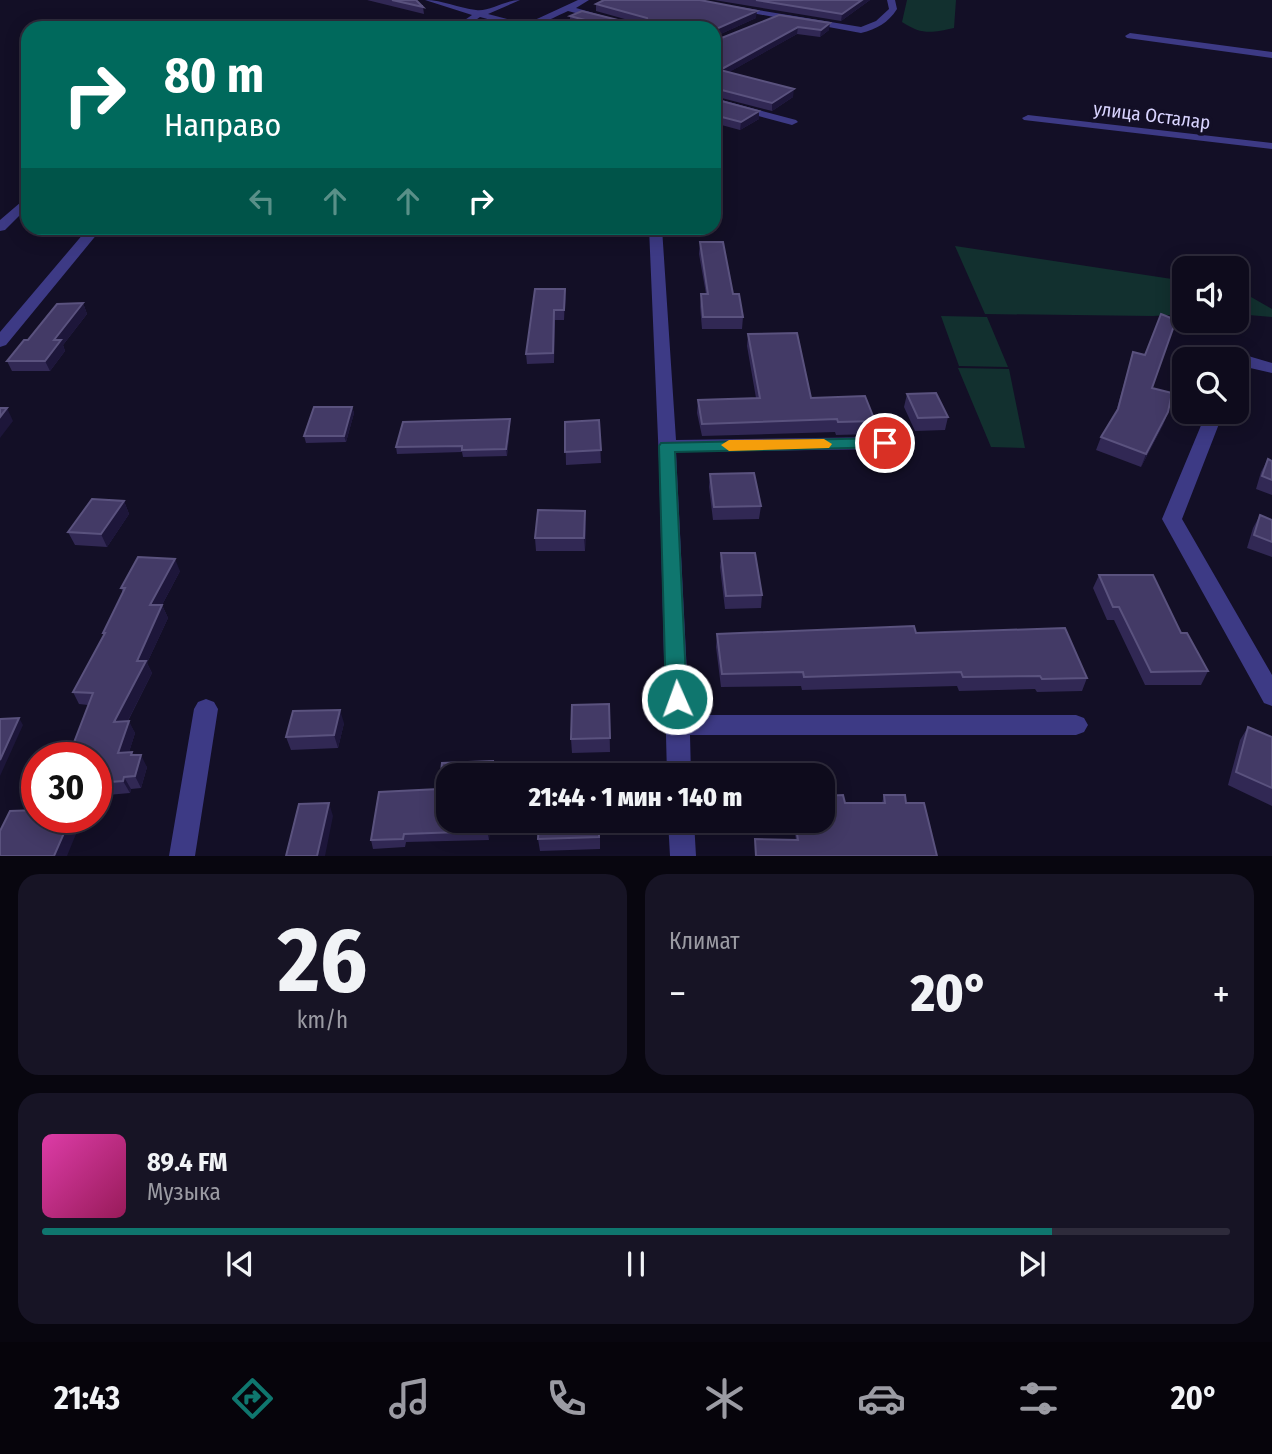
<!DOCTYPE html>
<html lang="ru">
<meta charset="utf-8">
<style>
body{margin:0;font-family:"Fira Sans Condensed",sans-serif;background:#171425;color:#f1f3f6;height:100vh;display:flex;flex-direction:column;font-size:26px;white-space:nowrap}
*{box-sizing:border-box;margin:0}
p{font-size:23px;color:#9b9ba3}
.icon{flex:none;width:38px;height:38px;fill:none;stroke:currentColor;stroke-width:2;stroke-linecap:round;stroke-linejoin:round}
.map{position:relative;height:856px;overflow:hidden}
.panel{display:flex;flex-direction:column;gap:18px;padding:18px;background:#08060f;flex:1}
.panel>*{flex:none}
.banner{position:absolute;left:21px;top:21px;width:700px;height:214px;border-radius:21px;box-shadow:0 4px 18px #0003,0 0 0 2px #2e2b3b;background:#00695c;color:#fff;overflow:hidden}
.tools{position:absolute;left:1172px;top:256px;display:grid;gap:14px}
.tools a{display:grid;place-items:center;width:77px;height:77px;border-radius:14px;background:#0e0b1c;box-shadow:0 4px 18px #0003,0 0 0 2px #2e2b3b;font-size:35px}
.speed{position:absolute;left:21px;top:742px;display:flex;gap:14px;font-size:35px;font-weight:700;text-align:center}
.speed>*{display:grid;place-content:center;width:91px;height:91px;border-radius:50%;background:#0e0b1c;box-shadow:0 4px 18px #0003,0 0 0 2px #2e2b3b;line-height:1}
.speed .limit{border:10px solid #d22;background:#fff;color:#111}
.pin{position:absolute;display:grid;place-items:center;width:60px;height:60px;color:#fff;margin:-30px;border:4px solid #fff;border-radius:50%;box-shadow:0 2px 7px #0007}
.me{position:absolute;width:77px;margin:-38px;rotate:358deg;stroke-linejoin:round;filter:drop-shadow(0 0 5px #0008)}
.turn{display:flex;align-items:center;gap:24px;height:147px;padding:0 28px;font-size:32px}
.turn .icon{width:91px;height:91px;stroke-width:2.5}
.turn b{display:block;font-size:49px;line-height:60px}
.lanes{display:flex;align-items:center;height:66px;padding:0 28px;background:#0003;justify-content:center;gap:35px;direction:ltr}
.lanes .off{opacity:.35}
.big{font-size:52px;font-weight:800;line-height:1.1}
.panel .card{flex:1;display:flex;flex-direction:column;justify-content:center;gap:10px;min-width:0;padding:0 24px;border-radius:21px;background:#171425}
.panel .dial{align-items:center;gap:0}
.dial b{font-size:91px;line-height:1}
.song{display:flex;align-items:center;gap:21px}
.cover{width:84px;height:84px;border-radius:10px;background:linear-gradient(135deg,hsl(320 70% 55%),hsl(330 70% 35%))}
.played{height:7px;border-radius:4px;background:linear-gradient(90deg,#0f766e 85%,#2e2b3b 85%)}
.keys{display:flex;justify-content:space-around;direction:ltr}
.heat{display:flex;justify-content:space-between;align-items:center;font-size:38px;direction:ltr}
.panel .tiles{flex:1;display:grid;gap:18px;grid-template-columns:1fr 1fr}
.card:last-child{grid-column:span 2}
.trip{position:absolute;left:436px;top:763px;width:399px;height:70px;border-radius:21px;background:#0e0b1c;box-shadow:0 4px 18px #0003,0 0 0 2px #2e2b3b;font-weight:800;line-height:70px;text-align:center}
.menu{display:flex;height:112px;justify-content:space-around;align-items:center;background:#06040b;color:#9b9ba3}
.menu .icon{width:49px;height:49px}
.menu .active{color:#0f766e}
.menu b{font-size:32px;color:#f1f3f6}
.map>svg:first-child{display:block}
</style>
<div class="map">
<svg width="1272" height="856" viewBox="0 0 1272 856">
<rect width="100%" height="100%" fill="#130f26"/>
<path fill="#12302f" d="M907 0H956L954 28C931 33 922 35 902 22Z
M955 246 1185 281V314L1153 316 985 314Z
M1237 289 1272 309V317L1237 314Z
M941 316 987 317 1008 367 959 366Z
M958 368 1009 369 1025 448 991 447Z"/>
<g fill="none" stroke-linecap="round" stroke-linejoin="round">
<path fill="#3d3a85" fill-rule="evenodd" d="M425 0C443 0 458 8 476 10 489 12 505 0 520 0L488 14 526 24 578 0H589L576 8 646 28H631L568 11C524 32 527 30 480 17L464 28H453L472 15Z
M887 0H895L897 9C888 23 877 29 861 33L730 9 734 6 861 27 876 21 889 9Z
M1130 33 1272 52V58L1127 38 1125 36Z
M714 98 796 120 798 122 792 125 714 104Z
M1028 115 1272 143V149L1024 120 1022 118Z
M28 196V207L5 230 0 231V220Z
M83 228H95L98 233 6 345 0 347V332L84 233Z
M649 228H662L676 440 885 437 894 443 885 449 676 452 689 715H1076L1084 718 1088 725 1084 732 1076 735H690L691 775H667L659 462Z
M1238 353 1272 363V373L1237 365V359H1230Z
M1207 411H1224L1182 519 1272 675V706L1264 703 1162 519Z
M206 699 214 702 218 709 195 856H169L194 709 198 702Z
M668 821H694L696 856H670Z"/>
</g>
<path fill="#312854" d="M367 0H416L423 7 424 14Z
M714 0H870L841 21Z
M596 4 756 18 714 37 570 23V16L630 23H639L596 11Z
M779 15 829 30 820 37 797 34 729 72 793 97 772 111 714 96V41Z
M714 99 759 111V119L740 130 714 123Z
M700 242 733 294 743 317 742 329H702L700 306 701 294H706L699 254Z
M565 289 564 320H555L554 363 527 364 526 354Z
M83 303 87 314 63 345 65 351 50 371H12L7 361 28 340Z
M748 334 811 398 875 421 872 434 836 435 835 432 702 436 697 413 698 400 756 398 747 346Z
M1133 352 1152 388 1168 412 1163 425 1141 467 1096 450 1101 437 1116 412Z
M907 394 948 417 945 430 915 431 904 407Z
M352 407 354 413 346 442 306 443 304 436Z
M599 420 601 463 566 465 565 422Z
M510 426 507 456 463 457 462 452 397 454 396 447Z
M1268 459 1272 461V495L1256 489 1261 472Z
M710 474 761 506 759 519 713 520 709 487Z
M124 501 129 514 107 547 75 545 68 532Z
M1260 515 1272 520V557L1247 548 1253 528Z
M586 524 585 551H536L535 538Z
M721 553 762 595 761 608 725 609 720 567Z
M180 571 162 605 168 618 147 663 152 673 128 721 135 733 129 752 147 767 141 788 131 789 130 793 96 796V758L88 705 79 704 73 692 104 635 103 633 123 593 121 588Z
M1099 575 1181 633 1208 671 1201 685H1145L1114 620H1107L1093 588Z
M916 633 1087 678 1082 691 1037 692 1035 689 959 691 957 686 802 690 801 686 721 687 716 647 717 634Z
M609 704 610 752 572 753 571 739Z
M344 723 338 748 291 750 286 737Z
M1248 727 1272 737V806L1228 785 1240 740Z
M494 770 448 821H490L489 840 406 842 405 847 373 849 371 840 439 789Z
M884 795 906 803 937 856H755V839L796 840 793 821H822L845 803H882Z
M600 821V849L540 851 538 839Z"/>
<path fill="#1d163a" d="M862 0H870L841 21 842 14Z
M757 11 756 18 714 37V30Z
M830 23 829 30 820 37 821 30Z
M798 27 797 34 719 78 720 70Z
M794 89 793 97 772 111V103Z
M759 111V119L740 130 741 122Z
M565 289 566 299 564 320V310Z
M83 303 87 314 63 345 65 351 50 371 45 361 54 340Z
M352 407 354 413 346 442 344 436Z
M7 408 13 421 0 438V417Z
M1168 412 1163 425 1141 467 1146 454Z
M510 419V426L507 456 506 449Z
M124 501 129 514 107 547 101 534Z
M585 511 586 524 585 551 584 538Z
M175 559 180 571 155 618 150 605Z
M162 605 168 618 147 663 152 673 121 734 114 722 137 661Z
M340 710 344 723 338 748 334 735Z
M19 718 23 725 0 776V760Z
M129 721 135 733 125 765 118 753Z
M132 752 138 763 141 755 147 767 141 788 135 776 131 755Z
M124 777 131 789 130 793 123 781Z
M329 803 333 816 325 856H317Z
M71 817H83L67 856H54Z
M488 821H490L489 840 487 831Z"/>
<path fill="#433a66" stroke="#5a527e" stroke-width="2" d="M392 0H416L423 7Z
M604 0H700L757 11 714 30V28H567L585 20 570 16 582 11 630 23H648L647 18 596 4Z
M756 0H862L842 14Z
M779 15 830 23 821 30 798 27 720 70 794 89 772 103 714 88V41Z
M714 99 759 111 741 122 714 115Z
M700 242H723L733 294H739L743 317H703L701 294H708Z
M535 289H565L564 310H554L553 353 526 354Z
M83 303 54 340H61L45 361H7L24 340H28L57 304Z
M1161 314 1176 320 1152 388 1172 393 1168 412 1146 454 1101 437 1118 409 1133 352 1145 355Z
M797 333 811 398 865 396 875 421 838 422 837 419 702 424 698 400 760 398 748 334Z
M936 393 948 417 918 418 907 394Z
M314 407H352L344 436H304Z
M0 408H7L0 417Z
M510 419 506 449 462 450V446L396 447 403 422Z
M599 420 601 450 565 452V422Z
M1268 459 1272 461V480L1262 476Z
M754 473 761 506 714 507 710 474Z
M92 499 124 501 101 534 68 532Z
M538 510 585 511 584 538H535Z
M1260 515 1272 520V542L1254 535Z
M721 553H755L762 595 726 596Z
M138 557 175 559 150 605H162L137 661H146L114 722 129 721 118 753 132 752 131 755H141L135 776 124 777 123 781 96 783V758H68L93 693 73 692 105 633H103L125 588H121Z
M1099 575H1153L1181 633H1187L1208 671 1151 672 1119 607H1113Z
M914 626 916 633 1065 628 1087 678 1042 679 1040 676 963 677 961 672 804 677 803 672 722 674 717 634Z
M609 704 610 738 571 739 572 705Z
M340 710 334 735 286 737 293 711Z
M19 718 0 760V719Z
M1248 727 1272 737V788L1236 772Z
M493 761 492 775H448V821H488L487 831 404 834 403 839 371 840 379 792 439 789 442 763Z
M843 795 845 803H885L884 795H905L906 803H924L937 856H756L755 839 798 840 795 821H822V796Z
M329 803 317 856H286L299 804Z
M37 810V817H71L54 856H0V831L10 811Z
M539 821H599V837L538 839Z"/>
<path fill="#0f766e" stroke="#0a4d48" stroke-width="2" d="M885 438 891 439 893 443 891 447 675 452 687 699 684 705 677 708 669 705 666 699 659 446 661 443Z"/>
<path fill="#f59e0b" d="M824 439 832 444 829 448 729 451 721 445 729 440Z"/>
<g text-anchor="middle" stroke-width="7" stroke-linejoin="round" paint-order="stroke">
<g font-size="19" fill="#d9d4ff" stroke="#130f26">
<text transform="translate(1152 115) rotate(7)" y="7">улица Осталар</text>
</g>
</g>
</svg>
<div class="tools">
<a><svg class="icon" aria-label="sound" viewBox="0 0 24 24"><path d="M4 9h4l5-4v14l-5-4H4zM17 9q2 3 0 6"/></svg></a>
<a><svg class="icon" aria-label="search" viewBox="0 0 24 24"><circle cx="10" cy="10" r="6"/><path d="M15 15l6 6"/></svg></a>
</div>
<div class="speed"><div class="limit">30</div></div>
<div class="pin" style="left:885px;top:443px;background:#d93025"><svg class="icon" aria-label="arrive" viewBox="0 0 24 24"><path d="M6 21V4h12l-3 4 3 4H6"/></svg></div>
<svg class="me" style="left:677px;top:699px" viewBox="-20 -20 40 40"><circle r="17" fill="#0f766e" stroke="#fff" stroke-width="3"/><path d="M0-11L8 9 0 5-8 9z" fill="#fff"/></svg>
<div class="trip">21:44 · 1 мин · 140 m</div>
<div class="banner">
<div class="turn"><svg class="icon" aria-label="right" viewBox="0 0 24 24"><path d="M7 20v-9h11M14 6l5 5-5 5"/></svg><div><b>80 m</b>Направо</div></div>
<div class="lanes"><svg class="icon off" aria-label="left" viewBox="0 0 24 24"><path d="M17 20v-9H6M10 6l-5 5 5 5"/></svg><svg class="icon off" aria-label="ahead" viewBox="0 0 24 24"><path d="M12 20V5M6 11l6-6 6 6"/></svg><svg class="icon off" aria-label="ahead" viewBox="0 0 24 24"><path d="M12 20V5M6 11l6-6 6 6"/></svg><svg class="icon" aria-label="right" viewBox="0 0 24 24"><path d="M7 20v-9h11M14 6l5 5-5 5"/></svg></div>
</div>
</div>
<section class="panel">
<div class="tiles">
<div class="card dial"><b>26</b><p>km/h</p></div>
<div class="card"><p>Климат</p>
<div class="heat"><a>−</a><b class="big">20°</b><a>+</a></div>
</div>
<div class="card">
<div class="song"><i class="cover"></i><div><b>89.4 FM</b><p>Музыка</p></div></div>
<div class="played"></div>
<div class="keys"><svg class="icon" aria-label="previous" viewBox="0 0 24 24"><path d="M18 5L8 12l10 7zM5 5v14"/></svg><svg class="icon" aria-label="pause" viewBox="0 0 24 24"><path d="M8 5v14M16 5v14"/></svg><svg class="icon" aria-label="next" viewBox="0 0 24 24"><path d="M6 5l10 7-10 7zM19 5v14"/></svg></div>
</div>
</div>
</section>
<nav class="menu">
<b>21:43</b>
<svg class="icon active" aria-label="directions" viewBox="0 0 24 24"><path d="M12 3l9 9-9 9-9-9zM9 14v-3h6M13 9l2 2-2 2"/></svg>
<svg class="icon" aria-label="music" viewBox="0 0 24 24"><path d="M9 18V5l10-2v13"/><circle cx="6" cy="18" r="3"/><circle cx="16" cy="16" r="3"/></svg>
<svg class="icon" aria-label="phone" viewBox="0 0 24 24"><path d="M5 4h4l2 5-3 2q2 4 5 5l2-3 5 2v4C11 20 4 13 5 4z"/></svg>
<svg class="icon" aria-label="climate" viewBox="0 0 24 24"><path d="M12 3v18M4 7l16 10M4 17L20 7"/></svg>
<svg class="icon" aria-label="car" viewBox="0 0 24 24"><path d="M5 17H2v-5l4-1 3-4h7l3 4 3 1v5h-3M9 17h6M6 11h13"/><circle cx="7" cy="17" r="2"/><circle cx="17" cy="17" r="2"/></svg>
<svg class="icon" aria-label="filters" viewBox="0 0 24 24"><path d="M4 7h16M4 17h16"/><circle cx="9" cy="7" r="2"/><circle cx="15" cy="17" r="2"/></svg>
<b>20°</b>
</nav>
